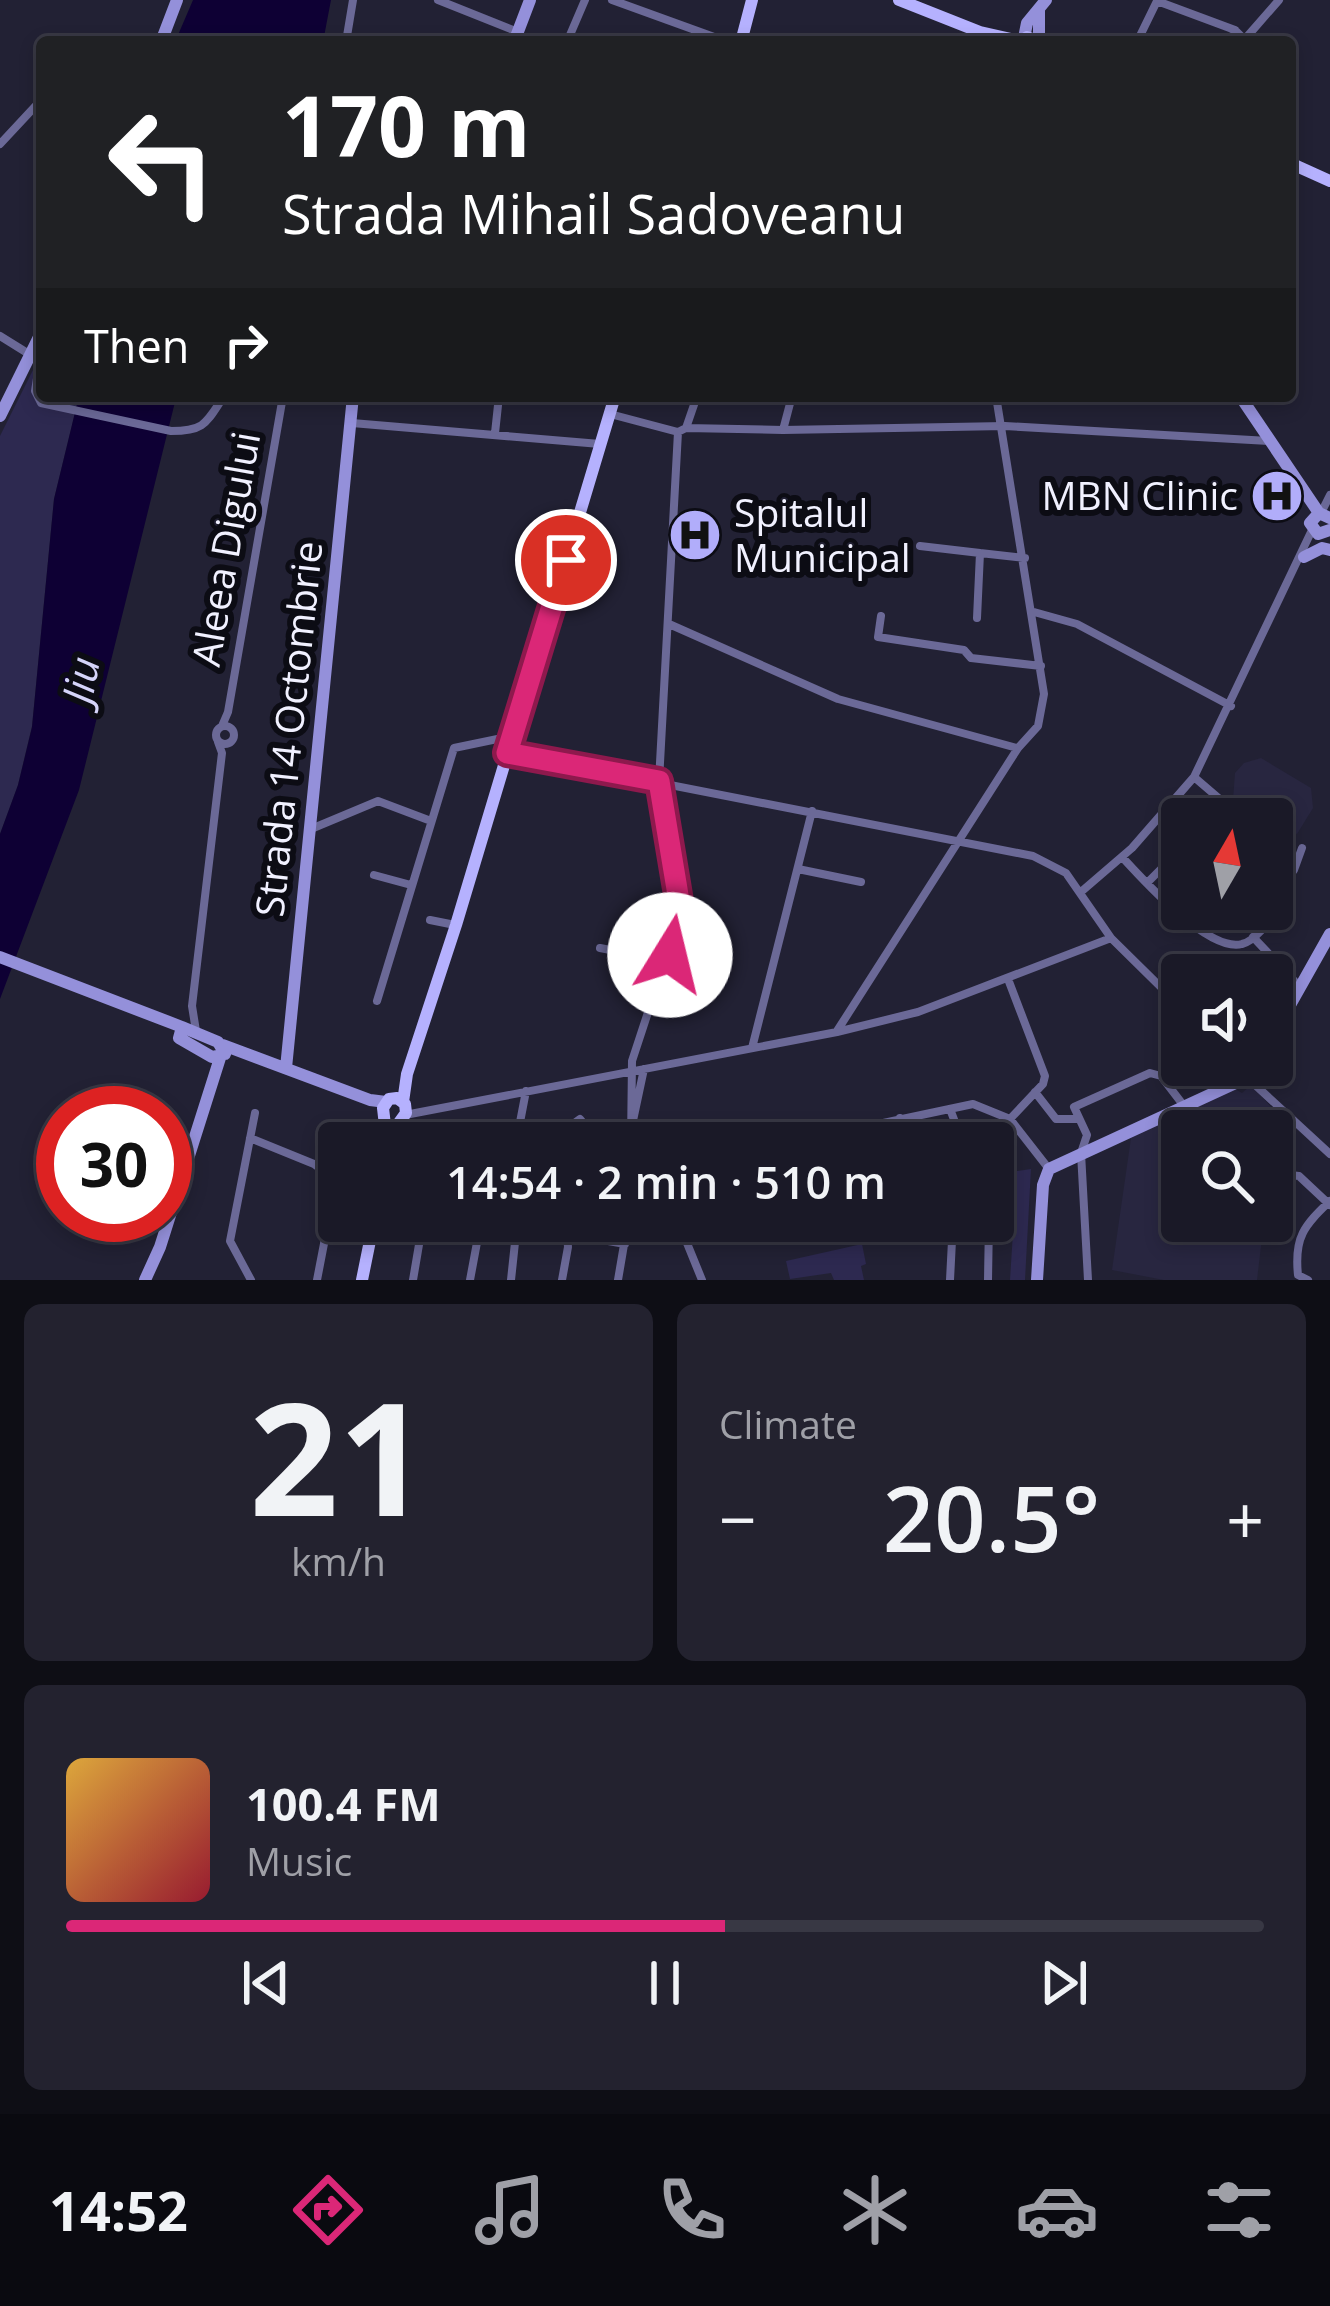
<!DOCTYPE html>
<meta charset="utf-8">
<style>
body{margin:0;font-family:"Open Sans",sans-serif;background:#23222f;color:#f1f3f6;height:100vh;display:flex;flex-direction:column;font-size:45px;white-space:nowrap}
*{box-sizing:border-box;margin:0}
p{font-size:39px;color:#9fa0a7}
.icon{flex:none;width:66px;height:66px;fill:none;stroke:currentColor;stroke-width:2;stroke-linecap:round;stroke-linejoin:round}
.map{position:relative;height:1280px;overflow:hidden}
.drawer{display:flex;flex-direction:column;gap:24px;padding:24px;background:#0e0e15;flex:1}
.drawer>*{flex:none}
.guide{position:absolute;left:36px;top:36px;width:1260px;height:366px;border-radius:12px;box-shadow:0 6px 18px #0003,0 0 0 3px #383844;background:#202124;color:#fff;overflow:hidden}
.needle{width:78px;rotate:9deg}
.controls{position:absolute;left:1161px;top:798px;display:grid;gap:24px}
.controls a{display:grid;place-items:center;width:132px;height:132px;border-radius:12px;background:#1a1927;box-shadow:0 6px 18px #0003,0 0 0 3px #383844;font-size:60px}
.speed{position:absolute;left:36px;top:1086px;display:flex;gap:24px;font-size:60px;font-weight:700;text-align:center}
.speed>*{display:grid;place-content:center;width:156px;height:156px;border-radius:50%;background:#1a1927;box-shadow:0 6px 18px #0003,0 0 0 3px #383844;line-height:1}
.speed .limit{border:18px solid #d22;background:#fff;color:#111}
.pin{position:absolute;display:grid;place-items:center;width:102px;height:102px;color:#fff;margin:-51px;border:6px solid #fff;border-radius:50%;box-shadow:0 3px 12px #0007}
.me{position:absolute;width:132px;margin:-66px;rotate:9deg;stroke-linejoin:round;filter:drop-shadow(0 0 9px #0008)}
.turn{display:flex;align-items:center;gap:42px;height:252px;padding:0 48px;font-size:54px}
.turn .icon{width:156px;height:156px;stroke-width:2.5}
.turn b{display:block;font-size:84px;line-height:102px}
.then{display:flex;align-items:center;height:114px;padding:0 48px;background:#0003;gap:24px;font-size:45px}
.big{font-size:90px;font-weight:600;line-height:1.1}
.drawer .card{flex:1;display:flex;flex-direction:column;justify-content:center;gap:18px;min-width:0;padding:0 42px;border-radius:18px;background:#23222f}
.drawer .dial{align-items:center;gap:0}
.dial b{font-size:156px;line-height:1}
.song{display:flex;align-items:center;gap:36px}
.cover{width:144px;height:144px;border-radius:18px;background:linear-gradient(135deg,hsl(40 70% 55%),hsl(350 70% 35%))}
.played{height:12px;border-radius:6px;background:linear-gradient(90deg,#db2777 55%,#383844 55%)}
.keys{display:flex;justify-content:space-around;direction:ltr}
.heat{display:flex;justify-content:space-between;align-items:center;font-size:66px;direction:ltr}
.drawer .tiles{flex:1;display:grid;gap:24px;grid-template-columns:1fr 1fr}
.card:last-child{grid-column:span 2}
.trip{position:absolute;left:318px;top:1122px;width:696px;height:120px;border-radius:12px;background:#1a1927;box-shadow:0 6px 18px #0003,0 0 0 3px #383844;font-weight:600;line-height:120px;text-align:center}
.menu{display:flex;height:192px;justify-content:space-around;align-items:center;background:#0a0a10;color:#9fa0a7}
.menu .icon{width:84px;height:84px}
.menu .on{color:#db2777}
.menu b{font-size:54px;color:#f1f3f6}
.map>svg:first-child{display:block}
</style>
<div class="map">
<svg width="1330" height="1280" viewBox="0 0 1330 1280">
<rect width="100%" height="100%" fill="#222134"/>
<path fill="#282640" d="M1261 758 1311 788 1313 808 1297 834 1233 800 1235 773 1244 763Z
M1251 1085 1284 1121 1275 1131 1272 1154V1131H1182V1221H1264L1257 1280H1164L1112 1270 1131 1138 1233 1088 1242 1093Z"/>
<path fill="#2d2950" d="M42 352V396H79L54 499 32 726 18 785 0 834V436Z
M1031 1169 1025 1280H1010L1015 1200 1011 1172Z
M862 1244 866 1264 861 1266 864 1280H834L831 1273 790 1279 786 1261Z"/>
<path fill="#0e0034" d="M193 0H331L323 42H175Z
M79 396H212L208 404 175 402 79 790 0 999V834L18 785 32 727 54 499Z"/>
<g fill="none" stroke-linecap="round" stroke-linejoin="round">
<path stroke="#6b6997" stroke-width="8" d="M438 0 518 32
M612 0 728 42
M1245 39 1279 0
M346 42 353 0
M567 42 585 0
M1137 42 1157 1 1235 30 1247 42
M1230 42 1235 30
M0 144 42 99
M0 336 29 354
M42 347 35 391 41 403 171 431C205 431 206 423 224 396
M681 396 695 401
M610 414 678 432 686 428 783 430 1005 426 1269 441
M352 423 600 444
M686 428 697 396
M783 430 792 396
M495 433 499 396
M1321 513 1330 495
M920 546 980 553
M1034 612 1077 624 1231 706
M881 616 878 637 964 650 971 658 1041 666
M977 618 980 553 1025 558
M669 624 838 699 1017 748
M216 735a9 9 0 1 1 18 0a9 9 0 1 1-18 0Z
M222 726 228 712 283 396
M507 753 1033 856 1066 873 1111 938 1182 1008
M1194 777 1222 801 1213 819
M311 829 378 801 431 821
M1122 857C1143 880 1209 953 1242 944 1255 941 1269 922 1275 912L1272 906
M798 869 861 882
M374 875 411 885
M1147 883 1182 848
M1082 891 1132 848 1194 777 1312 530
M1272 900 1294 870 1302 848
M430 920 455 925
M1253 937 1300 987
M600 948 668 961
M1008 979 1045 1076 1043 1084 1010 1119
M377 1001 454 748 512 736
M196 1031 192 1006 222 753 218 742
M837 1031 1018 748 1038 726 1044 694 996 396
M752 1048 812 811
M1238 1065 1241 1070
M1252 1082 1330 1154
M1035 1092 1056 1119H1078
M950 1109 963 1143
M405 1115 837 1032 918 1012 1111 938
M900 1118 906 1143
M631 1130 644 1069
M559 1133 577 1143
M250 1138 314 1164 333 1178V1197L317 1280
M516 1143 526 1091
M547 1143 580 1119 589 1130 590 1143
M631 1143 632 1061 680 915 659 781 678 432
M789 1143 973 1104 1010 1119 1049 1169
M1272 1173 1299 1176 1330 1205
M496 1221 625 1244
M678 1221 702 1280
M859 1221 862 1231 892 1229 924 1221
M501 1222 516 1233 511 1280
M251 1280 230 1241 255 1113
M413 1280 423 1221
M470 1280 481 1221
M562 1280 568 1247 566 1221
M618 1280 628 1221
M950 1280 953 1221
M988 1280 989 1221
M1088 1280 1081 1153 1087 1135 1074 1107 1150 1073 1161 1076 1184 1106
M1308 1280 1298 1275C1294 1237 1304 1226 1330 1201"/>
<path stroke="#9490da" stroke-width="12" d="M1024 38 1027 23 1046 0
M1039 40V9
M161 42 177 0
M514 42 530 0
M1240 396 1319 513
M0 416 42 331
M1330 518 1319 513 1310 523 1318 534 1330 530
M1304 557 1322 548 1330 550
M0 957 182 1027
M182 1027 218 1042 225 1054 212 1057 179 1038Z
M1272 1037 1330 934
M223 1045 370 1100 386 1102
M1241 1074a8 8 0 1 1 16 0a8 8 0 1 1-16 0Z
M286 1068 353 396
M145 1280 160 1247 220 1058
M1037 1280 1043 1185 1049 1169 1242 1080"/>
<path stroke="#b5b1fe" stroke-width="12" d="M899 0 980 32 1019 41
M741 42 752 0
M1019 42 1027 37 1040 42
M1290 163 1330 181
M403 1102 407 1074 456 925 615 396
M387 1143 383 1108 389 1099 397 1098 405 1104 406 1113 388 1138
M362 1280 374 1221"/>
</g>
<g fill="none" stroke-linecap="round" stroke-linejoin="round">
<g stroke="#8e194d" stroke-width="30">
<path id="route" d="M566 560 507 753 659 781 680 907 670 955"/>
</g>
<use href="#route" stroke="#db2777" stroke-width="21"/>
</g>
<defs>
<g id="hospital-disc" transform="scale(2.7)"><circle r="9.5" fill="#b1adfa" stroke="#0c0c14"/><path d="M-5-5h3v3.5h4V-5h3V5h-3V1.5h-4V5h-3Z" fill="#111"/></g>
</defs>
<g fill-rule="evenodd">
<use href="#hospital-disc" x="1277" y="496"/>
<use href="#hospital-disc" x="695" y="535"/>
</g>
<g text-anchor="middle" stroke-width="12" stroke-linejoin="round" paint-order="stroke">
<g font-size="39" fill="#f1f1ff" stroke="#0c0c14" text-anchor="end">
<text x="1238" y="510">MBN Clinic</text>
<text x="734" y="527" text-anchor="start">Spitalul<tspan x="734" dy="45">Municipal</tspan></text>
</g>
<g font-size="39" fill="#f1f1ff" stroke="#0c0c14">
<text transform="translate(226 549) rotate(-80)" y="14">Aleea Digului</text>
<text transform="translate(289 729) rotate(-84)" y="14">Strada 14 Octombrie</text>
</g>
<g font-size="42" font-style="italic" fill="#d5d4fa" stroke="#0c0c14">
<text transform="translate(81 680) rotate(-79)" y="15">Jiu</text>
</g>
</g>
</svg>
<div class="controls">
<a><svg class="needle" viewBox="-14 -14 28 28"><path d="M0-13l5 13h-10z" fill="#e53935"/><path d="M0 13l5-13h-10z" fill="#9fa0a7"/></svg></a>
<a><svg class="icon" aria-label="sound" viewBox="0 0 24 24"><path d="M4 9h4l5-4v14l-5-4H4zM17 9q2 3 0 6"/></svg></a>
<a><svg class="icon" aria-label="search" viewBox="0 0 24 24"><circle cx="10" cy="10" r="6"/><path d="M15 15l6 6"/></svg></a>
</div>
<div class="speed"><div class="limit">30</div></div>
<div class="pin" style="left:566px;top:560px;background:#d93025"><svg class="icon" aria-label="arrive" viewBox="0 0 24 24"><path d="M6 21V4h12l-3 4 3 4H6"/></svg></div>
<svg class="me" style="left:670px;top:955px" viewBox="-20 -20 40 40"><circle r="19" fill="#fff"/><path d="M0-13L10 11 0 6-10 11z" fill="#db2777"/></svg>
<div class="trip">14:54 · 2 min · 510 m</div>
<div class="guide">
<div class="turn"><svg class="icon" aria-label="left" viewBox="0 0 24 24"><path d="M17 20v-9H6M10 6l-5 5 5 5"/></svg><div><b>170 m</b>Strada Mihail Sadoveanu</div></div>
<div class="then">Then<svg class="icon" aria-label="right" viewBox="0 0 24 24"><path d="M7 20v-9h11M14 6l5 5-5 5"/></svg></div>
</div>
</div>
<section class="drawer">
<div class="tiles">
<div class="card dial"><b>21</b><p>km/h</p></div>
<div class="card"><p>Climate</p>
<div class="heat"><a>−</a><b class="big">20.5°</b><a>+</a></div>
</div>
<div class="card">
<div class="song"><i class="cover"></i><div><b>100.4 FM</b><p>Music</p></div></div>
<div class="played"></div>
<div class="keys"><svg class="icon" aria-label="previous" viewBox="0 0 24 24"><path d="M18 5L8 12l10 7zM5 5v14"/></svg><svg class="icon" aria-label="pause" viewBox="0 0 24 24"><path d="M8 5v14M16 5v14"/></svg><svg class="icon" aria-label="next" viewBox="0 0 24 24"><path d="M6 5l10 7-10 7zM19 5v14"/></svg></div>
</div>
</div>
</section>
<nav class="menu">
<b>14:52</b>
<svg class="icon on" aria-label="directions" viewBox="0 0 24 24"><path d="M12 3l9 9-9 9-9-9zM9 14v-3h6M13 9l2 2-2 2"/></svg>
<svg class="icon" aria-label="music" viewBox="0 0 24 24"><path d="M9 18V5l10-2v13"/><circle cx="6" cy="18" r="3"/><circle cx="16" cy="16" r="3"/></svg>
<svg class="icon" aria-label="phone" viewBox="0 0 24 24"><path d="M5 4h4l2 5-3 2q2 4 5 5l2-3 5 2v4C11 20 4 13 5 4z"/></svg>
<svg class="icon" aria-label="climate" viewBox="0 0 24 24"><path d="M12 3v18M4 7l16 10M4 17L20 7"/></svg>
<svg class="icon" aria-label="car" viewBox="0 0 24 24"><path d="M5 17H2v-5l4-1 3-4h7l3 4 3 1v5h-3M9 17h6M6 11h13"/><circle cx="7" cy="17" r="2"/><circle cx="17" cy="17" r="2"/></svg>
<svg class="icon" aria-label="filters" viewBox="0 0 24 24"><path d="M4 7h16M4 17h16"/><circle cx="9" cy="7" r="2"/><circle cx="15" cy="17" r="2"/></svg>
</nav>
